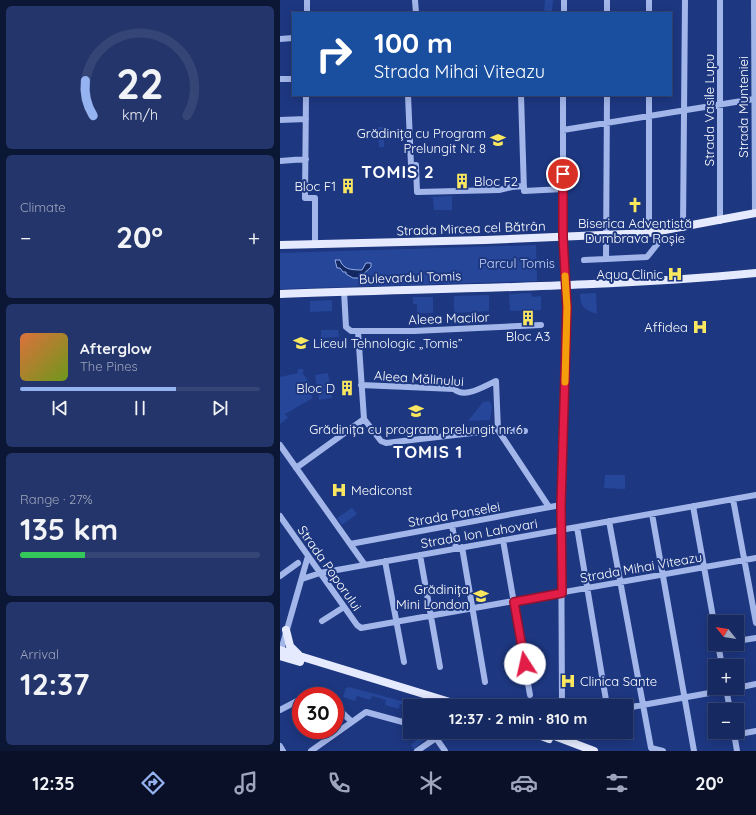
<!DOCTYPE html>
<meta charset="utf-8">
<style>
body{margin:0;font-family:Quicksand,sans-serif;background:#23356a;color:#f1f3f6;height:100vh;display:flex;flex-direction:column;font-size:15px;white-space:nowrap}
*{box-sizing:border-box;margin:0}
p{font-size:13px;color:#9ea6bd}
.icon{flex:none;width:22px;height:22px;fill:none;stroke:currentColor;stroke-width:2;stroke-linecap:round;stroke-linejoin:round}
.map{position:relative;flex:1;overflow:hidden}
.details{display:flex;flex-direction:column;gap:6px;padding:6px;background:#0c1735;width:280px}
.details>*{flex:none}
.hud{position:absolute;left:12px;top:12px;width:380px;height:84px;border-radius:0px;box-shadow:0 2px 10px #0003,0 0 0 1px #354576;background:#1a4fa0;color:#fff;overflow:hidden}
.needle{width:26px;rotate:300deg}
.tools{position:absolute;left:428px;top:615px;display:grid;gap:8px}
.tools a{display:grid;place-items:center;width:36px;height:36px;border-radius:0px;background:#162961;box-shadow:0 2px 10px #0003,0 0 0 1px #354576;font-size:20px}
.speed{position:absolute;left:12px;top:687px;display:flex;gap:8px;font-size:20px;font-weight:700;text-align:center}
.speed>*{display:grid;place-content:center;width:52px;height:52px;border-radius:50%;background:#162961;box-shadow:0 2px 10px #0003,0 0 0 1px #354576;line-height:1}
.speed .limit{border:6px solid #d22;background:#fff;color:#111}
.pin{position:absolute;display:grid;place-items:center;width:34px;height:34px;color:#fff;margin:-17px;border:2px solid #fff;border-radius:50%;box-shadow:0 1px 4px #0007}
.me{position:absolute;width:44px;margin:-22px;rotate:350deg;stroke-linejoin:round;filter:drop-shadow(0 0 3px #0008)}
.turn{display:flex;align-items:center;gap:14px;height:84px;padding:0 16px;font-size:18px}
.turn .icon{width:52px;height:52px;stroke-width:2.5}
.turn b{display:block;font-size:28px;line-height:34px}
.big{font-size:30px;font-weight:700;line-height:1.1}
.details .card{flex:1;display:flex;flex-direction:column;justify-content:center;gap:6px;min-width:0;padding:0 14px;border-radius:6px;background:#23356a}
.details .dial{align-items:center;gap:0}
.dial svg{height:104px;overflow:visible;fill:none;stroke:#354576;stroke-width:7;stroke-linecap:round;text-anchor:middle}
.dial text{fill:#f1f3f6;stroke:none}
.song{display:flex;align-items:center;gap:12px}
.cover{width:48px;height:48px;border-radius:6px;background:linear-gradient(135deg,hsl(20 70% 55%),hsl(80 70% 35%))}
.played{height:4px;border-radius:2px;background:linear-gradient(90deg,#95b2f1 65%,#354576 65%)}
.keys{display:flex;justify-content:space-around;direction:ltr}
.heat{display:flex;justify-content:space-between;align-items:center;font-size:22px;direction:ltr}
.charge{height:6px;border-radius:3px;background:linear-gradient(90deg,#34c759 27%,#354576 0)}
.trip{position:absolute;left:123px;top:699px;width:230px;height:40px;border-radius:0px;background:#162961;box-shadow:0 2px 10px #0003,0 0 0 1px #354576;font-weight:700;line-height:40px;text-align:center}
.tab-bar{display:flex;height:64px;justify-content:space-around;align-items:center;background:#091027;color:#9ea6bd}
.tab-bar .icon{width:28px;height:28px}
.tab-bar .selected{color:#95b2f1}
.tab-bar b{font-size:18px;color:#f1f3f6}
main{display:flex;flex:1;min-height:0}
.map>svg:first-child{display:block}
</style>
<main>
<section class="details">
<div class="card dial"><svg viewBox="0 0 100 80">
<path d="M14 69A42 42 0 1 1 86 69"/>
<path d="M14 69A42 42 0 0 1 8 42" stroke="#95b2f1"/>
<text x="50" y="56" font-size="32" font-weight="700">22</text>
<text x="50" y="72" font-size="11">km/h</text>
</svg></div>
<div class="card"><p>Climate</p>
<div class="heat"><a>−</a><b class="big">20°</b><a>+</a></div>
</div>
<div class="card">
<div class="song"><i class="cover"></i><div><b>Afterglow</b><p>The Pines</p></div></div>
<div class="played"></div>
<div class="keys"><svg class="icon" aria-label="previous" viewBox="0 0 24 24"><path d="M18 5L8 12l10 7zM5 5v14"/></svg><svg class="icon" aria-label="pause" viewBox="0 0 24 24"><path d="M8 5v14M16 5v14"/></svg><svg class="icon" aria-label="next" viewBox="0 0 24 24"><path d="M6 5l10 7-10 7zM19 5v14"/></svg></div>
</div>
<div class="card"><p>Range · 27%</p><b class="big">135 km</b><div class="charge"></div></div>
<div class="card"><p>Arrival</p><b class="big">12:37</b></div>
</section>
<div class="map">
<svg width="476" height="751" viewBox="0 0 476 751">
<rect width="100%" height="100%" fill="#1d3781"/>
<path fill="#26469a" d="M265 0H273L272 13H264Z
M98 127H104V147H99Z
M172 196V210H154L153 198 147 197Z
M256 245 257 281 0 289V253Z
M251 293 252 297 261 296V310L230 311 229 294Z
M316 293 317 314C305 310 300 307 300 294Z
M209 295V311L174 313V296Z
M133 297H153V313H137V304H133Z
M52 300V311L30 312V301Z
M41 330H58L59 337 41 338Z
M18 369H23L24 372H22L35 391 31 394 33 398 5 414 8 418 0 424V377L18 373Z
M48 373 52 398 39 400 35 375Z
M209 401 212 406 210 420 188 421 203 402Z
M325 475H345V489L324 488Z
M72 508 77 514 62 525 57 518Z
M69 687 140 706H130L120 704 119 709 105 705 106 700 92 696 90 700 77 696 75 701 63 697 66 688Z
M140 732H150L149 735 134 749 131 745 142 735Z"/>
<path fill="#132760" stroke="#95aeeb" d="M55 260H60C63 269 70 270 82 270L86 263H91V267L79 278H73L66 274V272H63L60 268H57Z"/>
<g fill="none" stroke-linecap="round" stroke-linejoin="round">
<path stroke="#a2b6e9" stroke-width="6" d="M135 0 136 13
M440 0V221
M474 0 475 214
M27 13V0
M284 13V0
M327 13V0
M369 13V0
M0 39 13 38
M0 79H13
M26 95 25 198H35V244
M128 95 131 165H136L137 192 219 190 232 187 244 186
M241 95 244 191 283 189
M327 95 326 259 367 257 379 242 378 232
M0 120 26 119
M283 130 474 99
M0 161 26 159
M403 228 405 0
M369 233V95
M304 260 326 259
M64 291 66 327 71 331H134L261 325
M78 331 84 419 101 441 106 443 218 430 245 431
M81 385 174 389C185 399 204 386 216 381L218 430
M218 430 269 507
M0 445 85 565
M16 468 84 419
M453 499 476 623
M413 506 435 628
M372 514 414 751
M0 516 77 625 81 628 476 558
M329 521 371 748 383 751
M172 525 176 548
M297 527 327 706
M223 540 250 695
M70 544 281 505
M182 547 205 682
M140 555 160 667
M105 561 124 662
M0 576 18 563
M22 579 40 573 476 495
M42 621 64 607
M457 641 476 638
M438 644 442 666
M0 654 28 556
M446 688 450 710
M457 688 476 684
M26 696H29
M55 706 72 722
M282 706 281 505 287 307 283 237V95
M346 708 457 688
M0 710 21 699
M157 732 156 738 165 751
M454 733 457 751
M454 735 476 731
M0 746 3 751
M31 751 86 712 130 724
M137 751 156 738"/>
<path stroke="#e5eafe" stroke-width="8" d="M0 245 205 240 369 233 476 213
M0 294C159 288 318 288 476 273
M6 630 10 646 19 655
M0 650 183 706
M0 656 20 662
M251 732 269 739
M264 732 314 751"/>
</g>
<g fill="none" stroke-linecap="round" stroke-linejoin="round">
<g stroke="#92132f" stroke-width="10">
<path id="route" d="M245 664 234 602 282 593 281 505 287 307 283 237V174"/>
</g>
<use href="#route" stroke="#e11d48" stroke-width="7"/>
<path stroke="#f59e0b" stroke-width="7" d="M285 276 287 307 285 382"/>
</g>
<defs>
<g id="school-bare" transform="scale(1.2)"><path d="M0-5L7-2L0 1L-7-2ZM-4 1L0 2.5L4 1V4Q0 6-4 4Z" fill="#f9e760" stroke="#1d3781" stroke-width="2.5" paint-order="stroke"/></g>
<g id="building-bare" transform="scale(1.2)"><path d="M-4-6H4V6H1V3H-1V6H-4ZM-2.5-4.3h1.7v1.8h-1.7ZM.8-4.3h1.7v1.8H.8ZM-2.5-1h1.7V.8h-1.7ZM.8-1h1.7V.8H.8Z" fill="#f9e760" stroke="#1d3781" stroke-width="2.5" paint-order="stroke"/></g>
<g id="church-bare" transform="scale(1.2)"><path d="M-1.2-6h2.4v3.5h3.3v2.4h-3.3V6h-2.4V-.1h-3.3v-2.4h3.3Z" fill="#f9e760" stroke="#1d3781" stroke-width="2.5" paint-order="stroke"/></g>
<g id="hospital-bare" transform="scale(1.2)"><path d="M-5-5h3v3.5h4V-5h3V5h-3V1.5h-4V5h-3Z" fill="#f9e760" stroke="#1d3781" stroke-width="2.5" paint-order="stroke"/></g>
</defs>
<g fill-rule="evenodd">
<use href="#school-bare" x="218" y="140"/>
<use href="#building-bare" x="182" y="181"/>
<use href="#building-bare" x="68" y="186"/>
<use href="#church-bare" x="355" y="205"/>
<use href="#hospital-bare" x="395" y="274"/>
<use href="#building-bare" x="248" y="318"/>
<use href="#hospital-bare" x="420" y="327"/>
<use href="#school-bare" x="21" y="343"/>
<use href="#building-bare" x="67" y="388"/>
<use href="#school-bare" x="136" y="411"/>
<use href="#hospital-bare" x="59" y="490"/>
<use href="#school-bare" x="201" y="596"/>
<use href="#hospital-bare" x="288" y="681"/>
</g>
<g text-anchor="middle" stroke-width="4" stroke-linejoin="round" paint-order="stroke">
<g font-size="13" fill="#fff" stroke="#1d3781">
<text transform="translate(463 107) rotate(-90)" y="5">Strada Munteniei</text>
<text transform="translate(429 110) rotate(-90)" y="5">Strada Vasile Lupu</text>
<text transform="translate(191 228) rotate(-2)" y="5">Strada Mircea cel Bătrân</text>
<text transform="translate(130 277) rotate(-2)" y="5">Bulevardul Tomis</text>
<text transform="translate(169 318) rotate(-2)" y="5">Aleea Macilor</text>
<text transform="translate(139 378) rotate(4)" y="5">Aleea Mălinului</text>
<text transform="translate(174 514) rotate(-10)" y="5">Strada Panselei</text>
<text transform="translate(199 533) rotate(-10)" y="5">Strada Ion Lahovari</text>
<text transform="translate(361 567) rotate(-10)" y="5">Strada Mihai Viteazu</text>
<text transform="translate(50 568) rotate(55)" y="5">Strada Poporului</text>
</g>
<g font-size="13" fill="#fff" stroke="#1d3781" text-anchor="end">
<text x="206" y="138">Grădinița cu Program<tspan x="206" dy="15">Prelungit Nr. 8</tspan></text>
<text x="194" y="186" text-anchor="start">Bloc F2</text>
<text x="56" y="191">Bloc F1</text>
<text x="355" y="228" text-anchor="middle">Biserica Adventistă<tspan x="355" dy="15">Dumbrava Roșie</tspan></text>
<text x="383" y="279">Aqua Clinic</text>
<text x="408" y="332">Affidea</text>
<text x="248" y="341" text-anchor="middle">Bloc A3</text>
<text x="33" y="348" text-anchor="start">Liceul Tehnologic „Tomis”</text>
<text x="55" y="393">Bloc D</text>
<text x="136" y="434" text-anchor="middle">Grădinița cu program prelungit nr. 6</text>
<text x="71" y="495" text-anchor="start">Mediconst</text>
<text x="189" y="594">Grădinița<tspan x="189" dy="15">Mini London</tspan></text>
<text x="300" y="686" text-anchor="start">Clinica Sante</text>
</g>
<g font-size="13" fill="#c6d4f7" stroke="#1d3781">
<text x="237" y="268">Parcul Tomis</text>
</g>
<g font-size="17" font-weight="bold" letter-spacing="1" fill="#fff" stroke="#1d3781">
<text x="118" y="178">TOMIS 2</text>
<text x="148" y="458">TOMIS 1</text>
</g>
</g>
</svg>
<div class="tools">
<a><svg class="needle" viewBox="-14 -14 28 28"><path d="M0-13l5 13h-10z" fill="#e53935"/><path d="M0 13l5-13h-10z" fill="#9ea6bd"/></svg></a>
<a>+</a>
<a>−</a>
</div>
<div class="speed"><div class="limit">30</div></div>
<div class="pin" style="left:283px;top:174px;background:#d93025"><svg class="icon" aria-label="arrive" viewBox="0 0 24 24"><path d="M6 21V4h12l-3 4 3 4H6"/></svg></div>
<svg class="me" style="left:245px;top:664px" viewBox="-20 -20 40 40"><circle r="19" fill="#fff"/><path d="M0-13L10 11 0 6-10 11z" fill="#e11d48"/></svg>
<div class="trip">12:37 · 2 min · 810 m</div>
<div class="hud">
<div class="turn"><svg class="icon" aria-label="right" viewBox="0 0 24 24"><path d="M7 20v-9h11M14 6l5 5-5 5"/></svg><div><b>100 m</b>Strada Mihai Viteazu</div></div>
</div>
</div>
</main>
<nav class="tab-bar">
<b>12:35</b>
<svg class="icon selected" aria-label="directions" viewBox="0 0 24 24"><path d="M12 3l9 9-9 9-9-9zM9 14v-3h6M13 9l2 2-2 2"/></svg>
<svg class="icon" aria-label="music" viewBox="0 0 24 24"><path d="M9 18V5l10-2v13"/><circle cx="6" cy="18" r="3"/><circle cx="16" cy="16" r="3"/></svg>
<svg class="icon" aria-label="phone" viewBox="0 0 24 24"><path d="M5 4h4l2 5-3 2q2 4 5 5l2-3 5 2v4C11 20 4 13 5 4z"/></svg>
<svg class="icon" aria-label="climate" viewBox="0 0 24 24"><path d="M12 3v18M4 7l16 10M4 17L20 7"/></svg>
<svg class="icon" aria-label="car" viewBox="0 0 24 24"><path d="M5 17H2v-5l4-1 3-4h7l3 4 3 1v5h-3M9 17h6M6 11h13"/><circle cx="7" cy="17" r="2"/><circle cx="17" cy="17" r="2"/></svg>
<svg class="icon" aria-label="filters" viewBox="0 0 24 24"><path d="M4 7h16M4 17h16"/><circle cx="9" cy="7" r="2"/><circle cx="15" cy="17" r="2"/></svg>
<b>20°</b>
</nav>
